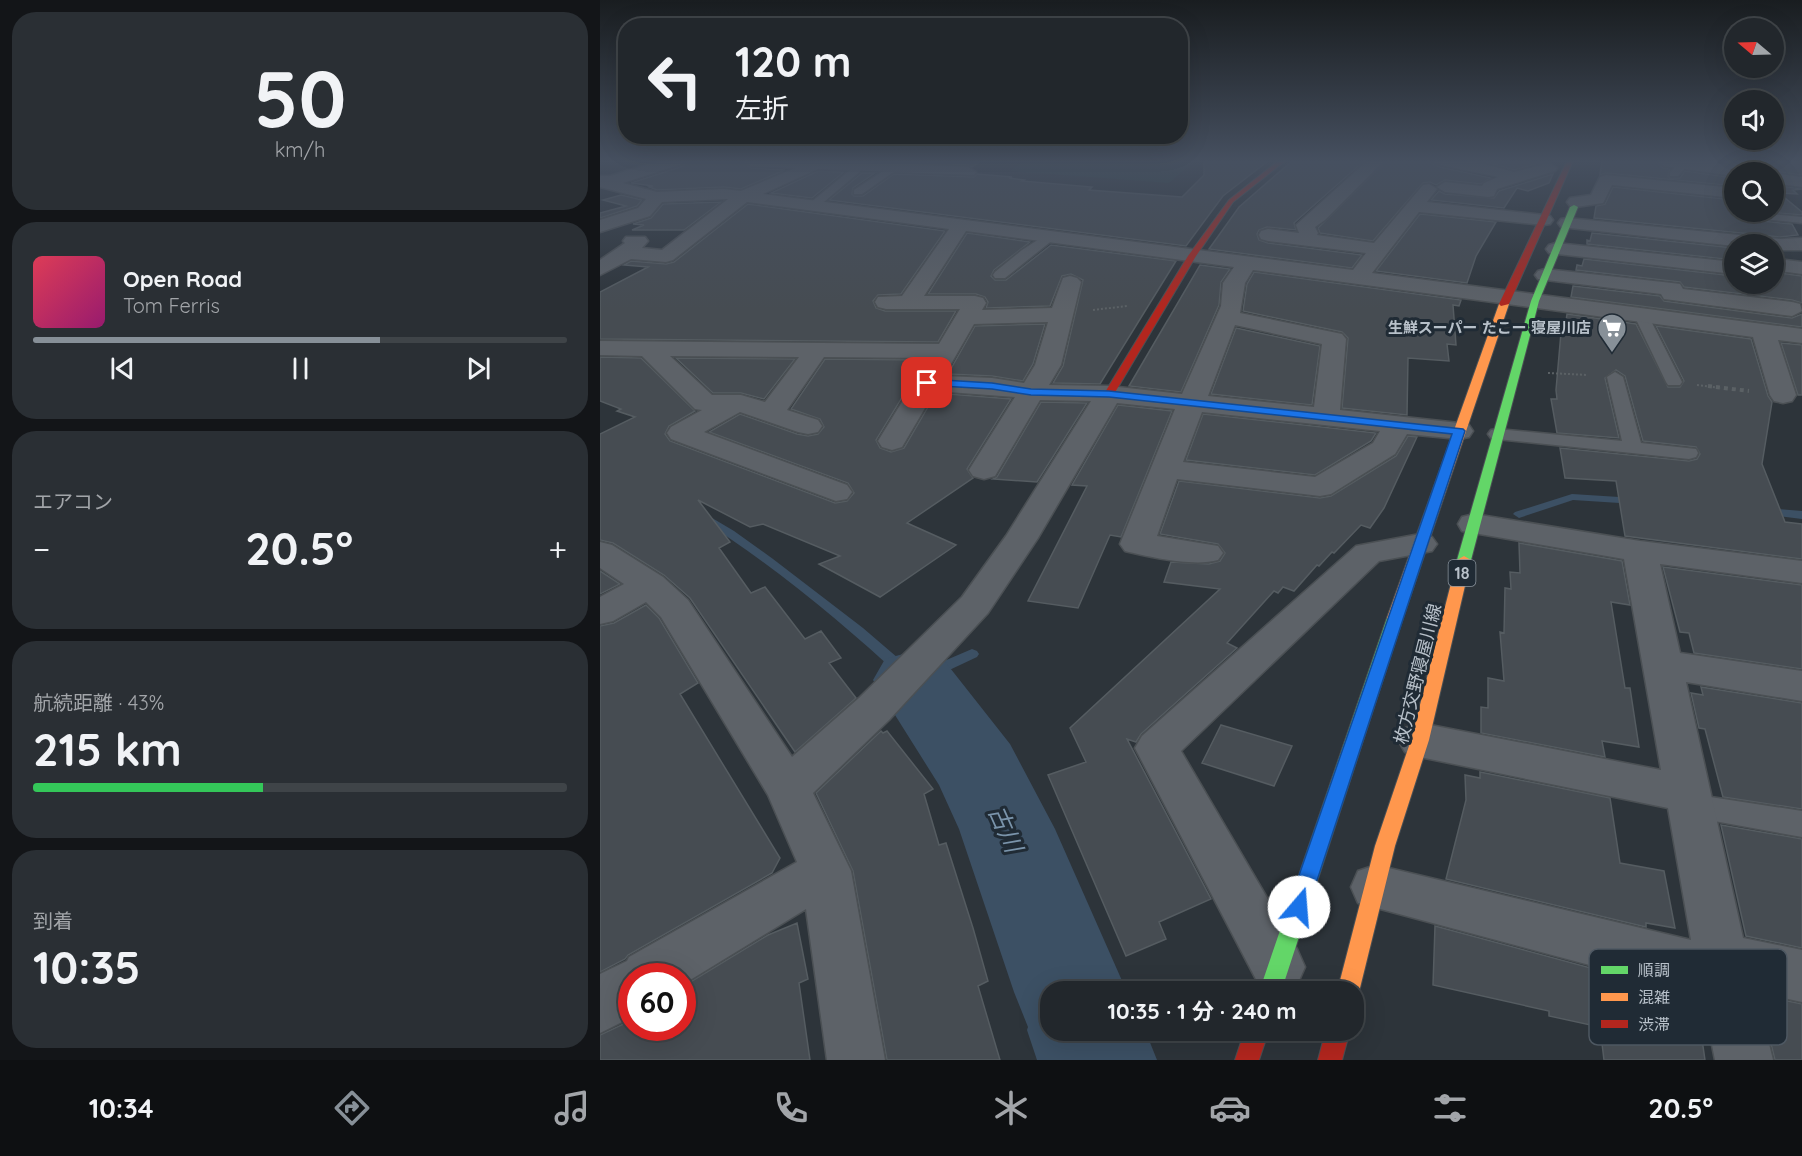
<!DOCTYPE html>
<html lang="ja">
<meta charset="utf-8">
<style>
body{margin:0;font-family:Quicksand,"Noto Sans JP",sans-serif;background:#2a2f34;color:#f1f3f6;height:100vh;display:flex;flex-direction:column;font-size:22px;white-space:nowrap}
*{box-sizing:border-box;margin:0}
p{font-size:20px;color:#a2a5a9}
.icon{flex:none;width:33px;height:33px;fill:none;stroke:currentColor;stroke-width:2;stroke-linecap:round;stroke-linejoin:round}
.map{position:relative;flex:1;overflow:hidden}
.side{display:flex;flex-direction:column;gap:12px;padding:12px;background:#131518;width:600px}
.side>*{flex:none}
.top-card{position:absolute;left:18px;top:18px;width:570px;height:126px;border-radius:24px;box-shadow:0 6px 24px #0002,0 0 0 2px #3f4448;background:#22272c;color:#f1f3f6;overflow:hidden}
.needle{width:39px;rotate:289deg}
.tools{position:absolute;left:1124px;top:18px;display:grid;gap:12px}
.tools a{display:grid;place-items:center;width:60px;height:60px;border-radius:50%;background:#22272c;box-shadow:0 6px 24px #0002,0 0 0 2px #3f4448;font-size:30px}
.speed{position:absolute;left:18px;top:963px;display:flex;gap:12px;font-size:30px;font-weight:700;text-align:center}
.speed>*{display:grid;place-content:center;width:78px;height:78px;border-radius:50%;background:#22272c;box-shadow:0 6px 24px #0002,0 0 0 2px #3f4448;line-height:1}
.speed .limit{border:9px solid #d22;background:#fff;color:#111}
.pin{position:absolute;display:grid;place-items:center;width:51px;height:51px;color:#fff;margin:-26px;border-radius:12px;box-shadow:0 3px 9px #0006}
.me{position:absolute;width:66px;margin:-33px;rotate:18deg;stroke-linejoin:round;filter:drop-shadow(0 0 4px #0008)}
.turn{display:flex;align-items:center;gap:21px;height:126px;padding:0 18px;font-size:27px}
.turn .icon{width:78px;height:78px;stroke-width:2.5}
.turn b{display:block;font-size:42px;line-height:51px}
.big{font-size:45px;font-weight:700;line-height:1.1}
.side .widget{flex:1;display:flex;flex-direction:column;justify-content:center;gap:9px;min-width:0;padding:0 21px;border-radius:24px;background:#2a2f34}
.side .dial{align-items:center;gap:0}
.dial b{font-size:78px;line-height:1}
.song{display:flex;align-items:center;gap:18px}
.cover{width:72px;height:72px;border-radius:9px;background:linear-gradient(135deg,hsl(350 70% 55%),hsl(320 70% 35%))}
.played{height:6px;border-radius:3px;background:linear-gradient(90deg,#879098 65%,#3f4448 65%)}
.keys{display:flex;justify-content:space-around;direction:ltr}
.heat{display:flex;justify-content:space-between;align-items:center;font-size:33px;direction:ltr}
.charge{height:9px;border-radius:4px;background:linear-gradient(90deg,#34c759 43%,#3f4448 0)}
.trip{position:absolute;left:440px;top:981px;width:324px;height:60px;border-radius:24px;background:#22272c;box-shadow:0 6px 24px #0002,0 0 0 2px #3f4448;font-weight:700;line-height:60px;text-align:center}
.menu{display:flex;height:96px;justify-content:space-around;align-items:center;background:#0e1012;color:#a2a5a9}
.menu .icon{width:42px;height:42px}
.menu .current{color:#879098}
.menu b{font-size:27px;color:#f1f3f6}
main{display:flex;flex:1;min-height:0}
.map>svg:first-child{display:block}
</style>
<main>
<section class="side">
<div class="widget dial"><b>50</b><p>km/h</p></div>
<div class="widget">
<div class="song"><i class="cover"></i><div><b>Open Road</b><p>Tom Ferris</p></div></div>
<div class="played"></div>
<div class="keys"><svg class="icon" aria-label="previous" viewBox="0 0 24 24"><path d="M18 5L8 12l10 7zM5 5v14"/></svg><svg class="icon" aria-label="pause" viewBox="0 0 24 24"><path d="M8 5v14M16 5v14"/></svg><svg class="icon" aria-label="next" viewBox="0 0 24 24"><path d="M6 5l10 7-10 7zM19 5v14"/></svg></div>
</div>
<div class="widget"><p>エアコン</p>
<div class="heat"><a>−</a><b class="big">20.5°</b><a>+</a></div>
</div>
<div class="widget"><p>航続距離 · 43%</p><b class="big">215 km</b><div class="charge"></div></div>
<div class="widget"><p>到着</p><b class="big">10:35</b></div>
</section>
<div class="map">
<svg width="1202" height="1060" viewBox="0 0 1202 1060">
<rect width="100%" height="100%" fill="#2d343a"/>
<path fill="#2a4041" d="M424 161H594L569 183 410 171Z"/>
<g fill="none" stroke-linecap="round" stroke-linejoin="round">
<path fill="#3c5064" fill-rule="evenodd" d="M972 494 1035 498 1041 501 1035 504 973 500 919 518 913 514 915 512Z
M1166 508 1202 511V519L1162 514 1160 512 1162 510Z
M102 512 134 531 173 559 263 628 312 670 314 674 312 678 307 679 302 678C242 622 168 561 98 518L96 516Z
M372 649 377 651 379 654 377 657 326 681 321 682 316 681 314 677 316 673Z"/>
<path fill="#3c5064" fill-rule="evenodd" d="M314 651 343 659 410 744 455 829 527 992H450V1030H545L557 1060H437L427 1030 428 1027 414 992 359 829 339 785 273 680 285 659Z"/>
</g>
<path fill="#464c52" stroke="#555c61" stroke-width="1.5" d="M87 161H141L151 168 185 170 141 189 124 187 57 190 49 187 53 186 31 183 83 166Z
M294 161H381L372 167 368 165Z
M604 161H668L623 196 586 246 229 200 262 173H275L253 188 252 194 254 196H263L294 174 374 177 377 174 412 177 409 178 424 180 422 181 492 187 489 190 582 197 604 175Z
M692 161H764L694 223 696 230 667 227 659 230 657 234 659 240 668 243 762 255 752 268 609 249 639 207Z
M786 161H828L840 167 891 178 881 184 845 180 836 185 830 182 823 183 773 241 720 233 718 228Z
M882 161H947L914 170Z
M1002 161H1054L1063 168 1070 169 1068 176 1070 178H1080L1085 171 1134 178V186L1006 173 1000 175Z
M1119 161H1202V175L1173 171 1148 172 1141 166Z
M218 171 244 172 212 198 171 193Z
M953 174 949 183 928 191 917 188 904 208 831 200 839 191 845 194 894 198 899 191Z
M1173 185 1202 189 1193 190 1197 194 1179 193 1202 212V215L1166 212H1173Z
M1013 187 1134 200V212H1140V219L1192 224 1198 235 1180 237 994 218 996 206 1005 204Z
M21 195 42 200 37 206 0 218V213L26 206 3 200Z
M121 202 84 230H32L44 225 33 224 51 218 63 204Z
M148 204 345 231 301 294 278 295 273 301 276 308 285 311H356L338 342 0 339V292L48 267 24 265 31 261 66 264 74 262Z
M820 214 896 222 876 256 867 283 776 271Z
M367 233 430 242 394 270 391 276 395 280H406L451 245 576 261 500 384 453 383 463 366 483 280 471 274 462 276 450 306 386 308 388 302 385 297 376 294H328Z
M992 233 1134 248V260L987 244V240L990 241Z
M984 259 1134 276V284H1173V272L1202 276V303L1192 300 1084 287 1080 282 976 270 977 265 982 266Z
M600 265 630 269 621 282 619 305 581 392 529 386Z
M654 272 861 300 859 306 853 305 856 345 847 344 849 361 808 358 807 415 742 408 748 338 742 332 643 311 647 284Z
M973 286 1060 296 1064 301 1192 318 1202 314V327L971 297Z
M967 314 1036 324 1068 387H1080L1084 381 1056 326 1151 339 1168 396 1172 402 1162 464 1185 522 1202 524V559L1025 536 1016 481 965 478 960 448 1089 461 1097 459 1100 454 1096 447 1043 441 1025 376 1016 370 1005 378 1019 438 957 433 951 399H957L956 390 962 321H966Z
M445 324 433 364 423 381 392 376 348 374 375 326Z
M636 328 720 346 712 405 611 394Z
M1181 343 1202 345V395H1198Z
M0 357 41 358 95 411 69 426 65 434 70 441 235 503 247 501 254 493 248 483 109 432 140 414 197 434 208 436 218 434 224 427 220 419 191 409 225 359 325 360 276 440 280 448 291 452 304 448 336 393 411 399 367 469 373 478 307 523 356 545 280 597 219 564 240 556 163 524 150 527 98 500 130 542 119 548 151 593 165 587 205 639 221 631 241 658 229 663 256 698 195 752 90 598 64 575 13 543 0 540V434L35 417 17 411 21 409 0 401Z
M76 358 195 359 164 399 141 393H113Z
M441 402 487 403 437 482 393 479 397 477Z
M518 405 572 411 521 537 510 535 478 608 428 601 487 486 472 485Z
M603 414 776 433 771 441 715 475 586 460Z
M808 436 817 437 784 508 770 528 761 525 734 553 732 552 719 566 717 565 694 591 683 587 678 593 674 591 627 643 637 648 541 734 536 742 527 739 611 899 559 922 566 939 526 956 448 775 486 762 470 728 620 589 564 582 571 562 609 564 620 561 625 553 618 544 560 534 579 481 720 498 731 496 796 456Z
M919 543 1022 561 1030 605 1011 602 1025 688H1030L1039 747 1002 741 1005 757 881 733V707L888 708V678L904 681 900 632 904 633 905 588 911 589 910 572 920 573Z
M1063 567 1202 585V669L1094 653 1089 633 1080 632Z
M0 571 20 584 0 594Z
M46 605 59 618 98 683 80 694 180 858 172 873 28 955 25 959 0 972V626L14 623Z
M1101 687 1202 703V809L1123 797 1105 729 1099 728 1091 693 1103 695Z
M621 725 692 746 674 786 602 763Z
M281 731 283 733 287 731 333 789 324 794 339 845 346 843 373 928 388 981 378 986 400 1060H287L253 871 216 793Z
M880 772 1010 798 1020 863 1064 871 1075 928 1046 923V927L846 879 866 800 865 775 880 778Z
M1121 825 1202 839V948L1146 936Z
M197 923 208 979 199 983 210 1060H0V1035L32 1020V1028H82V987L168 935Z
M835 926 1050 984 1051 994 1097 1005 1105 1060H1004L1000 1027 949 1016V1011L833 985Z
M1159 995 1202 1004V1060H1175Z"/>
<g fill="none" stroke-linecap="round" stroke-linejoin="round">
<g stroke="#4b5054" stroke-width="3">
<path id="lane" d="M1081 162 1089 164 1078 176H1070V172Z
M255 166 264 168 218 207H210V203Z
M291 166 296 169 295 171 262 194H254V190Z
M1146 212 1202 217V223L1142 217V213Z
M450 232 456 236 454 239 405 278H395L393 275 395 272 422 250Z
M1041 311 1048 315 1082 382 1080 385H1068L1066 382 1034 315Z
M1015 372 1023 377 1041 443 1096 449 1098 453 1096 457 1089 459 897 439 891 438 888 434 891 430 897 429 1022 441 1007 377Z
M1091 794 1202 811V837L1081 815 1076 806 1081 797Z"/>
</g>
<g stroke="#4b5054" stroke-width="3">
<path id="street" d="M60 161H85L82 164 23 183 57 192 124 189 141 191 195 168 151 166 143 161H245L368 167 376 172 374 175 218 169 163 194 753 270 766 253 668 241 661 239 659 235 661 231 668 229 699 233 696 225 767 161H784L725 220 715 227 718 233 717 235 774 243 823 185 829 184 837 189 827 202 944 215 950 216 953 220 950 224 944 225 819 212 772 273 1202 329V343L1178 340 1196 395 1192 401 1183 403 1174 401 1170 395 1153 337 653 270 645 283 640 313 742 334 746 339 740 410 859 423 869 425 873 431 869 437 859 439 807 434 795 454 731 494 720 496 577 479 557 536 618 546 623 553 618 560C594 567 550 557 525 551L520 544 575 409 517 403 438 538 388 613 289 720 213 793 251 871 285 1060H227L206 909 82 985V976H32V1017L0 1033V974L27 961 29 957 197 862 168 795 61 617 46 602 13 621 0 624V597L24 584 0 568V542L12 545 63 577 88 600 192 757 259 698 362 597 406 536 491 401 440 400 395 476 384 479 373 476 369 470 415 397 335 391 302 447 292 450 282 447 278 441 329 358 224 357 187 410 218 420 222 426 218 432 208 434 198 432 140 412 104 432 247 485 252 492 247 499 236 501 71 439 67 433 71 427 102 410 95 409 42 356 0 355V341L339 344 360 309H286L278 307 275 302 278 297 302 296 349 229 147 202 73 260 66 262 31 259 0 275V260L25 243 23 241 26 237H45L48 241 42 248 62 250 128 199 62 202 50 216 0 232V220L38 208 46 199 0 187V176H10ZM366 231 634 267 623 283 621 306 582 394 509 386 449 385 461 365 481 282 477 278 470 276 463 278 452 308 382 310 386 303 383 298 375 296H324ZM448 322 435 365 424 383 392 378 344 376 374 324ZM635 325 722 344 714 407 608 396ZM70 356 199 357 165 402 141 395H112ZM602 412 780 431 773 443 715 477 583 462Z
M830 161H873L914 172 949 163 957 168 955 171 897 189 894 196 888 197 845 192 837 187 845 182 882 186 884 183 898 177C886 174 835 165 830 161Z
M1056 161C1074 161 1136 160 1146 172H1134V176L1064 166Z
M1173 173 1202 177V187L1173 183Z
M1006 175 1134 188V198L1012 185 1003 203 976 207 970 206 967 202 970 198 991 195 1000 177Z
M967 218 1180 239 1202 238V250H1173V244L1134 246 961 227 958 223 961 219Z
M956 243 1134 262V274L949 253 946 249 949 245Z
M1177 259 1202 262V274L1173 270V260Z
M945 269 1072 283 1080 284 1083 289 1192 302 1200 304 1202 311 1192 316 1072 300 1064 299 1061 294 938 279 935 275 938 271Z
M874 514 1040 541 1202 561V583L1060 564 1080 653 1202 671V701L1086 682 1143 938 1202 950V1002L1156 992 1173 1060H1115L1102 995 758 903 751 887 758 871 776 865 1091 940 1068 808 820 757 805 752 798 740 805 728 820 723 1061 770 1024 559 862 531 858 524 862 517Z
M820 534 832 537 837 544 832 551 779 561 581 751 697 949 705 967 697 985C681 992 675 992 659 985L535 748 542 736 756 546Z"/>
</g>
<g stroke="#4b5054" stroke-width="2">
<path id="fast" d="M974 205 978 207 939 301 871 560 864 564 859 563 857 560 931 301 970 207Z
M795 613 800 614 803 618 681 992H659L787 618 790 614Z"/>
</g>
<g stroke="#4b5054" stroke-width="2">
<path id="slow" d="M904 301 909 304 803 618 800 622H790L787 618 899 304Z
M864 556 871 560 829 740 795 846 759 992 756 1000 753 1001V992H737L775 846 811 740 857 560Z"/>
</g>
<g stroke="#4b5054" stroke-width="2">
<path id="jam" d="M678 161H685L633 202 596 256 514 394 509 397 505 396 504 394 588 256 629 200Z
M967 161H973L909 304 901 306 899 304Z
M645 1030H669L659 1060H635Z
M726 1030H750L742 1060H718Z"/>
</g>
<path stroke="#5b6165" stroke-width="2" stroke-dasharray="2 2" stroke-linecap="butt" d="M493 310 527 306
M948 373 988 375
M1097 385 1121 388"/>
<path stroke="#5b6165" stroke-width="4" stroke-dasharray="4 4" stroke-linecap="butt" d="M1108 386 1149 391"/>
<use href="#lane" fill="#5d6268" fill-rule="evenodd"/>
<use href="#street" fill="#5d6268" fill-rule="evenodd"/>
<use href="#fast" fill="#63d668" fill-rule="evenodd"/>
<use href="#slow" fill="#ff974d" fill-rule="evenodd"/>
<use href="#jam" fill="#b3261e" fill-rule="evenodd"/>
</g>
<linearGradient id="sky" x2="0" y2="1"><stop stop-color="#191d20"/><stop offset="0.52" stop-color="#465060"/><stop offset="1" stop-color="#465060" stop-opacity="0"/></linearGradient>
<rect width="1202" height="310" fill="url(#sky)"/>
<path fill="#1a73e8" stroke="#114b97" stroke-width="1.5" d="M327 379 392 383 431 389 509 391 863 429 865 431 706 914 699 917 691 914 688 907 852 434 509 397 431 395 392 389 324 385 322 383Z"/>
<defs>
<g id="supermarket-pin" transform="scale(1.5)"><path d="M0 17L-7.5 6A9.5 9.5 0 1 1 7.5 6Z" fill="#879098" stroke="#202b35"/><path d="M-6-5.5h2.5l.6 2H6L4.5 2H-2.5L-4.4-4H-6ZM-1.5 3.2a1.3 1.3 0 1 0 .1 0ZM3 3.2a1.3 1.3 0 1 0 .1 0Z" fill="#fff"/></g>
</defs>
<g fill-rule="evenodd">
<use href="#supermarket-pin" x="1012" y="328"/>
</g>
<g text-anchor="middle" stroke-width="6" stroke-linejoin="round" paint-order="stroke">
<g font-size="15" font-weight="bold" fill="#b8c1ca" stroke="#202b35" text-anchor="end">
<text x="991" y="333">生鮮スーパー たこー 寝屋川店</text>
</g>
<rect fill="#202b35" stroke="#8a949d" stroke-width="1.5" x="848.5" y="560" width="27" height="26" rx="4.5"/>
<g font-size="16" font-weight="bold" fill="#b8c1ca">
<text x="862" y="579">18</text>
</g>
<g font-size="18" fill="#b8c1ca" stroke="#202b35">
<text transform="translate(818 674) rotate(-76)" y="6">枚方交野寝屋川線</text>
</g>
<g font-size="24" font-style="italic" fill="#7a94ab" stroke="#202b35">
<text transform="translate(405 829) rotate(66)" y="8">古川</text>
</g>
</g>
<rect x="989" y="949" width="198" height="96" rx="9" fill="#202b35" stroke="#4e5862" stroke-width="1.5"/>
<rect x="1001" y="966" width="27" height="8" fill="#63d668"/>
<rect x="1001" y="993" width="27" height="8" fill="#ff974d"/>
<rect x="1001" y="1020" width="27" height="8" fill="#b3261e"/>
<g font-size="16" fill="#b8c1ca">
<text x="1038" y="976">順調</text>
<text x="1038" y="1003">混雑</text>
<text x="1038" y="1030">渋滞</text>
</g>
</svg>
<div class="tools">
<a><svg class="needle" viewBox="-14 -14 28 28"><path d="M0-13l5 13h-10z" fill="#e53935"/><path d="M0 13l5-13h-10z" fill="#a2a5a9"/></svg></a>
<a><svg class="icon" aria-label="sound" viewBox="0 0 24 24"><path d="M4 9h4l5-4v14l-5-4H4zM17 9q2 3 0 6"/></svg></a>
<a><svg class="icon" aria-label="search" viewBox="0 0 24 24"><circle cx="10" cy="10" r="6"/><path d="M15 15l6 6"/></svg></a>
<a><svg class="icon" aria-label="layers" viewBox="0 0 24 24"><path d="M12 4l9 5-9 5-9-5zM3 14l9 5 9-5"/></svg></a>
</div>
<div class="speed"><div class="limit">60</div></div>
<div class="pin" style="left:327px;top:383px;background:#d93025"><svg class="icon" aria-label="arrive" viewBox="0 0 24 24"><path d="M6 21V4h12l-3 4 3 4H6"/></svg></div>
<svg class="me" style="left:699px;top:907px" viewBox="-20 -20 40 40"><circle r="19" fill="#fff"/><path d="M0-13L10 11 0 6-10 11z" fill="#1a73e8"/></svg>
<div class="trip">10:35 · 1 分 · 240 m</div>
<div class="top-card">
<div class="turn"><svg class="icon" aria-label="left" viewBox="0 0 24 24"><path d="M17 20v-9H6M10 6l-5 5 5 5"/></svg><div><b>120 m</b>左折</div></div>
</div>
</div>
</main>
<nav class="menu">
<b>10:34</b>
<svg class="icon current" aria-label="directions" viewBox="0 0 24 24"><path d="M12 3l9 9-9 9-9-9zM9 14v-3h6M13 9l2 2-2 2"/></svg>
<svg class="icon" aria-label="music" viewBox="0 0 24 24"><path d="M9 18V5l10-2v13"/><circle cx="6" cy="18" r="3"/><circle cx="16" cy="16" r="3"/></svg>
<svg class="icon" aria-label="phone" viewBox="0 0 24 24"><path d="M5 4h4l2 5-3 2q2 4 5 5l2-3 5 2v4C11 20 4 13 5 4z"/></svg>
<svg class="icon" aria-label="climate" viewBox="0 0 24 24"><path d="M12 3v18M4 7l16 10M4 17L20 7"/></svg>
<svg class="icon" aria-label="car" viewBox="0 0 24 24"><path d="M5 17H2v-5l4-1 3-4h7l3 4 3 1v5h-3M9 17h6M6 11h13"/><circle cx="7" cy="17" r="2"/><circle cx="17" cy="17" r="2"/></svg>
<svg class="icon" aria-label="filters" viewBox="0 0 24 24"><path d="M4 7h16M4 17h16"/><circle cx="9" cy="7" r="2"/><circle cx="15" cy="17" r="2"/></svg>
<b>20.5°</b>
</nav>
